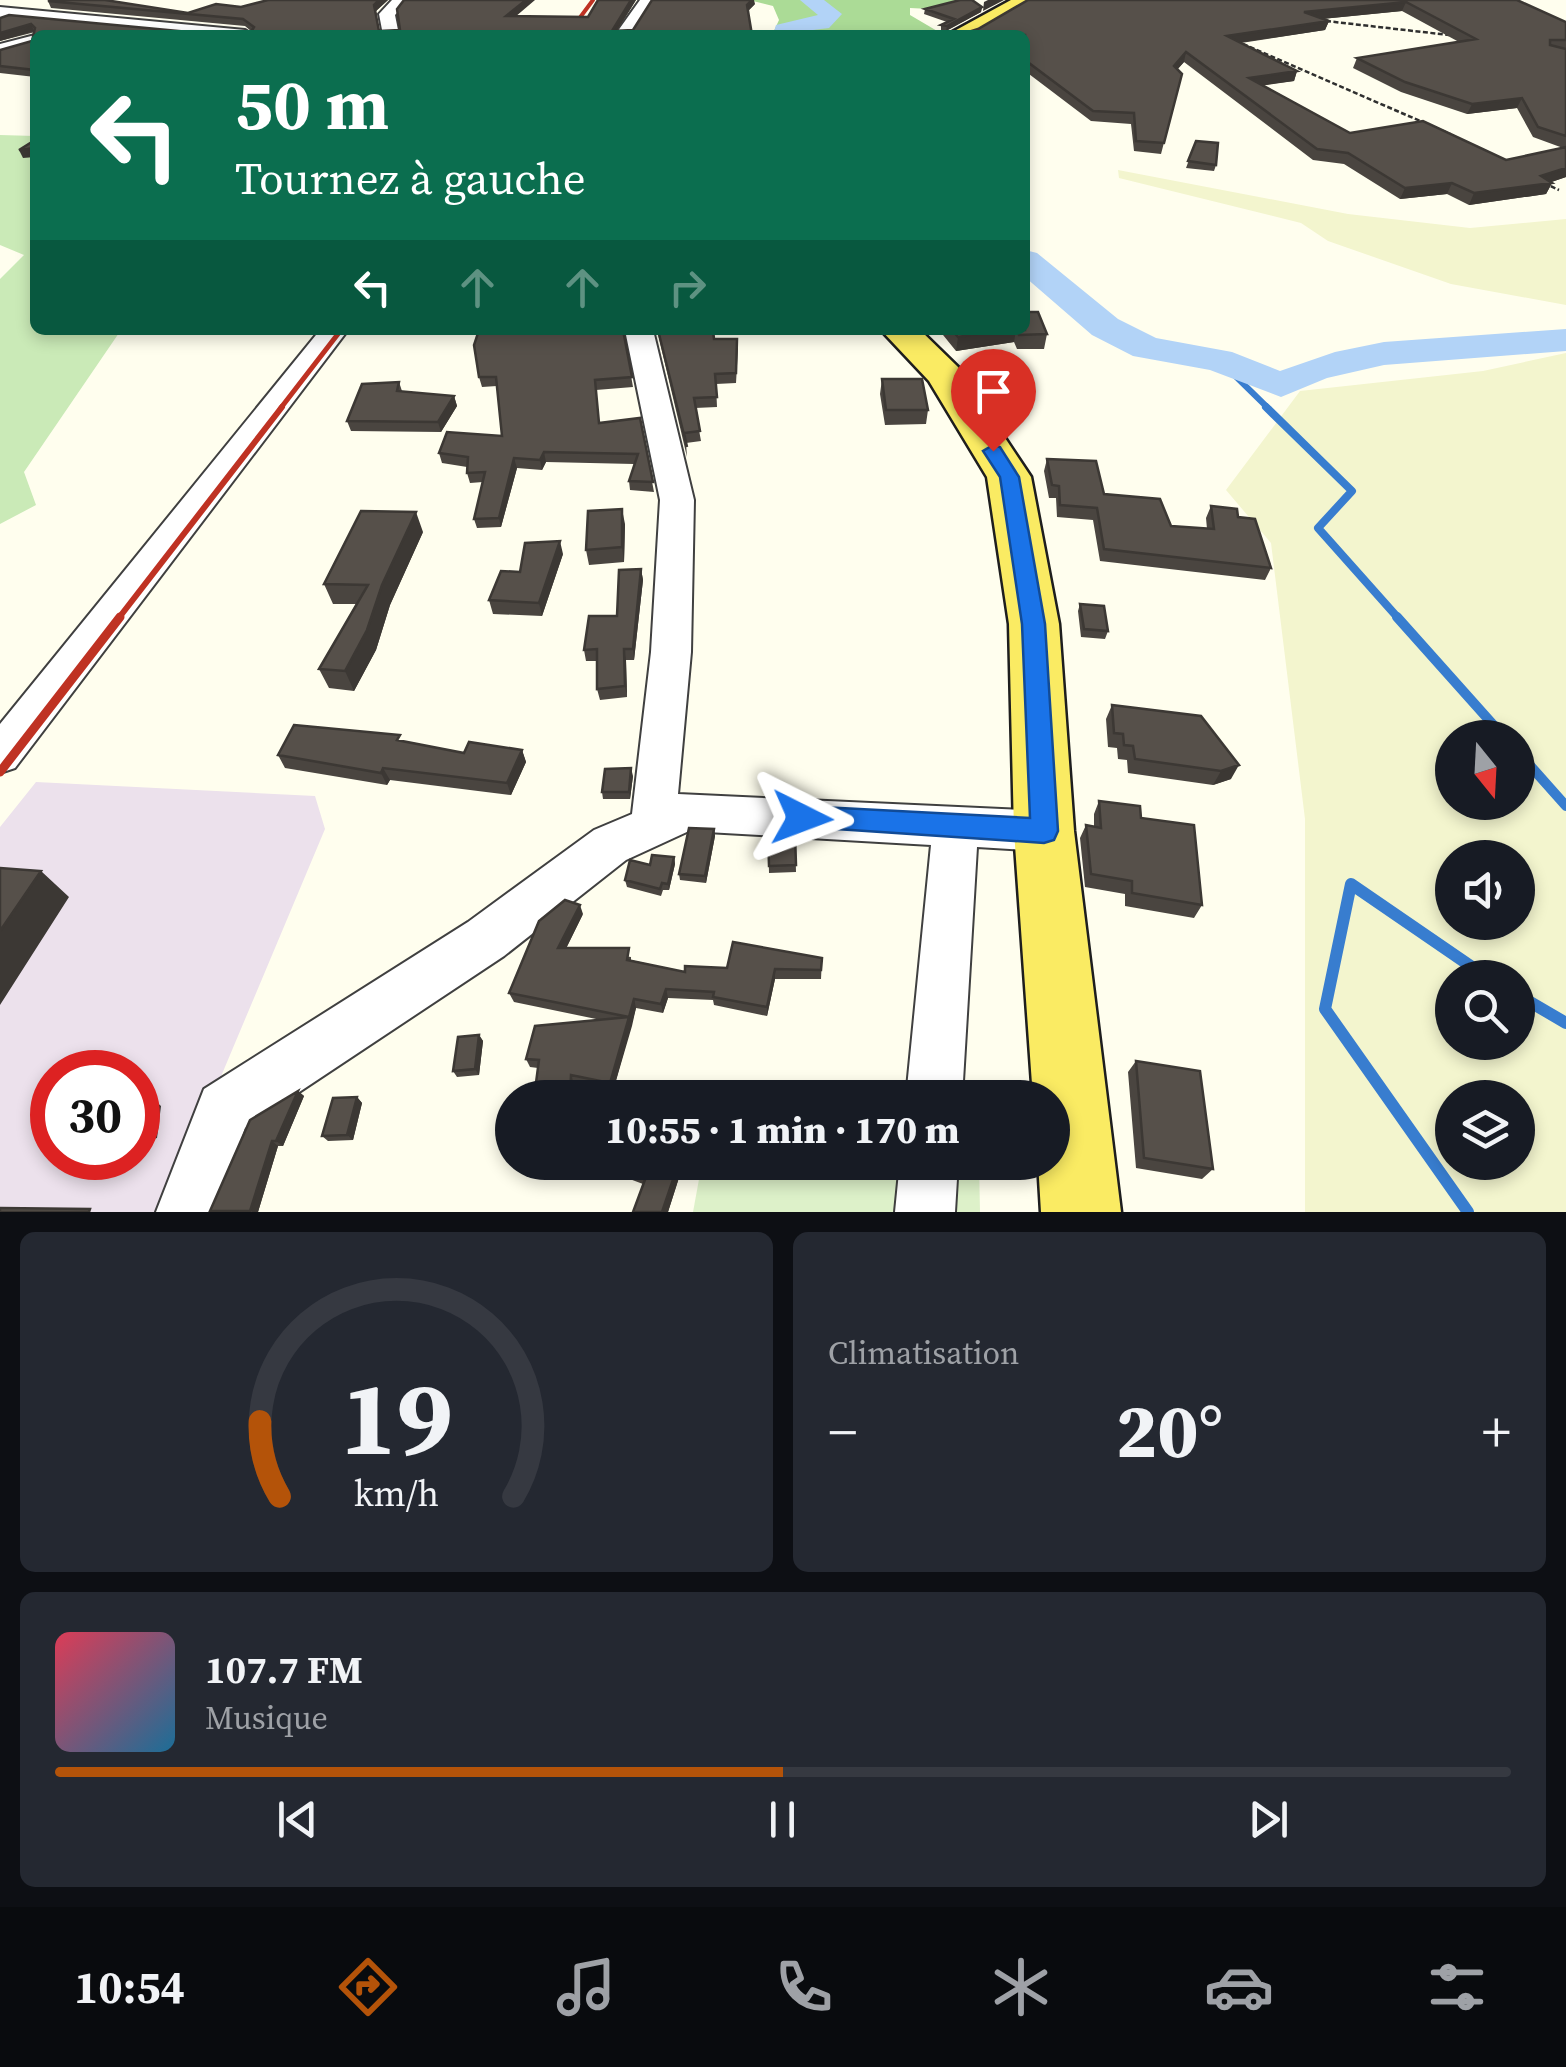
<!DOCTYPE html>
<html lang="fr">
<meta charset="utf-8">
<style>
body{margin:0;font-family:"Source Serif 4",serif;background:#242831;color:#f1f3f6;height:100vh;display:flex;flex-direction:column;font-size:38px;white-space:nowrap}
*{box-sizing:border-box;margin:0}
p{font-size:32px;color:#9ea1a6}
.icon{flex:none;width:55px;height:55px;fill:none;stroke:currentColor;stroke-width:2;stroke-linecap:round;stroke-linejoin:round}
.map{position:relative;height:1212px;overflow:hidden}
.drawer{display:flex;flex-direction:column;gap:20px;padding:20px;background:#0d0f14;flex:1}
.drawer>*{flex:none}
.banner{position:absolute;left:30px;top:30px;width:1000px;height:305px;border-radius:15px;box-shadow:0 5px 15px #0003;background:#0b6e4f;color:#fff;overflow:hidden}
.needle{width:65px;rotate:162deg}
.buttons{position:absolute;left:1435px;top:720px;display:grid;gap:20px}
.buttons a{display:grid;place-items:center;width:100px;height:100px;border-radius:50%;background:#171b24;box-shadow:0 5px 15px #0003;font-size:50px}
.speed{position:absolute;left:30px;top:1050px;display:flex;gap:20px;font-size:50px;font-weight:700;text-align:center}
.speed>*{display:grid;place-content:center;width:130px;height:130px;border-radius:50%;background:#171b24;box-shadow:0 5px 15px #0003;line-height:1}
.speed .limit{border:15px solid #d22;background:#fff;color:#111}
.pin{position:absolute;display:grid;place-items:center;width:85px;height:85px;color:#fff;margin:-102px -42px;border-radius:50% 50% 50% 0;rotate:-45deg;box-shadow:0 0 10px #0007}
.pin .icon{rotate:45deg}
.me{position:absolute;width:110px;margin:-55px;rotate:93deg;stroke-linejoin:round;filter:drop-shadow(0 0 8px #0008)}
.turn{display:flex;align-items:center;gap:35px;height:210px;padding:0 40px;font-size:45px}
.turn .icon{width:130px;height:130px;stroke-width:2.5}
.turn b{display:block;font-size:70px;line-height:85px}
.lanes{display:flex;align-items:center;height:95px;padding:0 40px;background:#0003;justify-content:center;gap:50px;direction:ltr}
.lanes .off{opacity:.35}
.big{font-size:75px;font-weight:800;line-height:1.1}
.drawer .widget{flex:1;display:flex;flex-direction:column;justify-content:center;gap:15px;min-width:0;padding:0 35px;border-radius:15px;background:#242831}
.drawer .dial{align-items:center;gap:0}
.dial svg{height:260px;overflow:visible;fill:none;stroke:#363941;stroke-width:7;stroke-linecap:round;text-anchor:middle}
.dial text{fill:#f1f3f6;stroke:none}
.song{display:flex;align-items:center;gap:30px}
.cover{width:120px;height:120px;border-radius:15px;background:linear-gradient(135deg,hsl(350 70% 55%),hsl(200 70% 35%))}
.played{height:10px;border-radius:5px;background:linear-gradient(90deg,#b45309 50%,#363941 50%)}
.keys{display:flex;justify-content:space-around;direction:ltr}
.heat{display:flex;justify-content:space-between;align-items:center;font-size:55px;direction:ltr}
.drawer .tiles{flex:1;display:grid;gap:20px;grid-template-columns:1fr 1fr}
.widget:last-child{grid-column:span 2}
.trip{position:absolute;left:495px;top:1080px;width:575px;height:100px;border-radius:50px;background:#171b24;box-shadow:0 5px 15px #0003;font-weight:800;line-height:100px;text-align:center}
.tab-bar{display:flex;height:160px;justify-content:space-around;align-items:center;background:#090b0e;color:#9ea1a6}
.tab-bar .icon{width:70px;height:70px}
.tab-bar .on{color:#b45309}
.tab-bar b{font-size:45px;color:#f1f3f6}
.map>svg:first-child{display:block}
</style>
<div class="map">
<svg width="1566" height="1212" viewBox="0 0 1566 1212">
<rect width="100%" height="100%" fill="#fffeee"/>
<path fill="#ece1ec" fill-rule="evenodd" d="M36 782 315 796 325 829 164 1212H0V827ZM52 1072H138V1158H52Z"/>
<path fill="#f3f5ce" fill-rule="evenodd" d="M1118 170 1348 214 1470 228 1566 219V305L1451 284 1328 241 1301 223 1119 178Z
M1566 353V1212H1305V819L1271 543 1226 490 1300 391 1483 371ZM1452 738H1518V802H1452ZM1452 858H1518V922H1452ZM1452 978H1518V1042H1452ZM1452 1098H1518V1162H1452Z"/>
<path fill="#caeab7" d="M0 135 35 136V149L29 155 35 168V330H121L24 472 36 505 0 524V279L24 255 0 245Z"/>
<path fill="#abdb96" d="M749 0H972L950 10 910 8V15L944 35H772L779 20 773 6Z"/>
<path fill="#ddf1c9" d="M702 1163H979L980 1212H693Z"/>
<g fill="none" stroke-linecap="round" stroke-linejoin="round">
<path stroke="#387dcf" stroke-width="6" d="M1219 360 1269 409"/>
<path stroke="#387dcf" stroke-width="8" d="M1266 407 1352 491 1318 528 1399 619"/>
<path stroke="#387dcf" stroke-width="10" d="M1397 617 1505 738
M1518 752 1566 806"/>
<path stroke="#387dcf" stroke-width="12" d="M1518 995 1566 1023
M1468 1212 1325 1009 1351 884 1488 978"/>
<path fill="#b2d3f7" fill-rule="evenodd" d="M800 0H824L842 14 829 28 773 35 776 25 818 15Z
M1025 250 1037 253 1118 319 1156 338 1232 352 1280 371 1335 352 1384 342 1566 329V351L1384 365 1327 378 1281 397 1210 370 1133 356 1092 335 1025 277Z"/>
<g stroke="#404040" stroke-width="4">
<path id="minor" d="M392 0H409L395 15 399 35H383L379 14Z
M640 0H656L631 35H615Z
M0 7 245 30 253 35H192L0 17Z
M35 35V45L0 54V44Z
M320 330H348L15 768 0 773V724Z
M625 330H653L694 500 691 652 678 794 1044 811 1060 817 1067 831 1060 845 1044 851 977 847 962 1098H906L931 845 689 831 626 860 504 956 245 1128 216 1212H156L204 1089 468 922 594 830 632 814 651 652 660 500Z
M900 1162H958L955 1212H895Z"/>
</g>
<g stroke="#1e1e1e" stroke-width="5">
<path id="major" d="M1011 0H1037L975 35H947Z
M881 330H920L958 367 1031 477 1059 624 1074 831 1121 1212H1041L1038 1162H1052V1098H1033L1014 831 1009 624 987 477 929 381Z"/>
</g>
<path stroke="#2f2f2f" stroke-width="2.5" stroke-dasharray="5 2.5" stroke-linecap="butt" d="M1326 21 1449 35
M1236 41 1450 134
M1544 183 1559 190"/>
<use href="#minor" fill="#fff" fill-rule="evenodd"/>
<use href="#major" fill="#faeb63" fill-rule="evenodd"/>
<path stroke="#bf3223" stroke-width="4" d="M567 35 593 0"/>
<path stroke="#bf3223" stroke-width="5" d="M280 409 341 330"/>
<path stroke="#bf3223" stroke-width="6" d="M118 619 282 407"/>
<path stroke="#bf3223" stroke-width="9" d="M0 772 120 617"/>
</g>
<path fill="#4a4540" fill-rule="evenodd" d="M268 0H388L376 11 379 31 400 30 516 16 588 17 598 0H636L617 31 633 30 755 4 748 11 752 35H35V77L0 73V50L32 41 35 32 0 41V18L189 32 251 31 245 26 51 8 48 1 188 13 241 7Z
M1028 0H1517L1566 22V177L1551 182 1552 183 1546 194 1469 205 1447 194 1400 199 1344 164 1313 160 1184 62 1177 70 1182 74 1161 154 1134 151 1131 124 1091 121 1025 71V35L978 29ZM1402 11 1459 42 1357 58 1353 68 1401 92 1467 114 1517 108 1533 137 1563 148 1506 160 1350 133 1263 85 1294 81 1297 71 1241 43 1325 30 1329 21 1322 19Z
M982 7 981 12 946 31 941 30V25L947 22 924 14 925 9Z
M1196 141 1216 165 1214 171 1186 168Z
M623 330 633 387 596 390 599 423 640 418 654 492 630 490 629 481 634 464 546 462 542 470 517 468 501 527 477 528 474 519 483 482 470 483 467 473V467L442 463 439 453 502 436 497 386 482 387 479 377Z
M657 330 714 339 738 348 736 383 716 384 717 407 695 408 701 441 686 443 687 457Z
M939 330H1025L1047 334 1044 349H1017L1014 342 956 351Z
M882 379 928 410 926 424 885 425 880 394Z
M399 382 402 391 454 396 457 406 441 432 351 431 347 421Z
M1047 459 1104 494 1171 526 1207 529 1206 518 1211 506 1238 517 1271 568 1265 580 1100 561 1093 520 1057 517 1056 498H1049L1044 471Z
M625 524 624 562 589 565 586 550Z
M423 532 390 605 376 650 354 691 329 688 319 669 356 604H333L324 584Z
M563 554 542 616 493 614 489 600 520 572Z
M641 569 643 580 634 660H626L627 697 600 700 597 689V661H586L584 650 617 616Z
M1080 604 1108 631 1105 639 1081 637 1078 611Z
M1112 705 1201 716 1231 779 1213 785 1128 773 1127 760 1118 759 1117 748 1108 747 1106 719Z
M403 741 464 753 522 750 526 762 511 795 390 780 387 785 285 768 278 755Z
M633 776 630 799H603L602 792Z
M1099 801 1141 818 1202 905 1194 918 1125 906V894L1085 887 1080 838 1086 825 1094 826V814Z
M714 829 715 836 706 883 680 880 679 874Z
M768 832 795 834 796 872 769 873Z
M674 857 675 864 669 890H663L661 896 627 887 625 880 650 865Z
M583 914 566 948 631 957V960L685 972 822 958 821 979H775L767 1016 714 1005 713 1000 668 998 663 1013 636 1008 613 1091 574 1084V1098H534L538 1068 530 1067 526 1059 601 1020 514 1002 509 993Z
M479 1035 483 1041 479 1075 457 1077 453 1071Z
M1136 1061 1213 1169 1202 1179 1136 1168 1128 1072Z
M298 1091 304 1096 283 1146H278L258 1212 210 1211Z
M357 1097 362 1103 353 1140 328 1141 322 1136Z
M525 1162H568L567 1167 529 1169Z
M626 1162H684L668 1212H633L643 1184 627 1178 623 1170Z"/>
<path fill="#3c3834" d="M379 0H388L376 11 374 5Z
M526 0H535L508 23 506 16Z
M631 0H636L614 35 612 31Z
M752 0H754L755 4 747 12V5Z
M988 0H1004L983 11 984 2Z
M1406 2 1402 11 1301 21 1304 12Z
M982 7 981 12 946 31 947 26Z
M1329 21 1325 30 1224 45 1227 36Z
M31 24 34 31 0 41V33Z
M1186 52 1184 62 1171 76 1174 66Z
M1297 71 1294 81 1246 88 1249 78Z
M1522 98 1517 108 1467 114 1472 104Z
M35 148V157L23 158 19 150Z
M1566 168V177L1546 184 1552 183 1546 194 1469 205 1474 193 1541 176Z
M1452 183 1447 194 1400 199 1405 188Z
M1001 330H1016L1014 342 956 351 958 337Z
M454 396 457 406 441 432 438 422Z
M544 452 546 462 542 470 540 460Z
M514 458 517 468 501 527 499 518Z
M622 509 625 524 624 562 622 547Z
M416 512 423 532 390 605 376 650 354 691 345 671 382 585Z
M560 541 563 554 542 616 539 603Z
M641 569 643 580 634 660 633 649Z
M624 649 626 660 627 697 625 686Z
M522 750 526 762 511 795 507 783Z
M1239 765 1231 779 1213 785 1221 771Z
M383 768 390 780 387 785 381 773Z
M631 768 633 776 630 799 629 792Z
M714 829 715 836 706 883 705 876Z
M674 857 675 864 669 890 668 884Z
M41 871 69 897 0 1005V931Z
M580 905 583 914 562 957 558 948Z
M775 969V979L767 1016V1007Z
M666 989 668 998 663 1013 661 1004Z
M634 999 636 1008 632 1026 629 1017Z
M629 1017 632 1026 613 1091 610 1083Z
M479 1035 483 1041 479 1075 475 1069Z
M571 1075 574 1084V1098H570Z
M298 1091 304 1096 283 1146 276 1141Z
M357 1097 362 1103 353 1140 347 1135Z
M154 1100 161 1106 157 1138 138 1143V1136Z
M272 1141 278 1146 258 1212H252L250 1211Z
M679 1162H684L668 1212H662Z"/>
<path fill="#56504a" stroke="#3c3834" stroke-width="2.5" d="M51 0H105L188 13 216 4 241 7 268 0H379L374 5 379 31 400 30 397 9 404 0H526L506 16 588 17 598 0H631L612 31 633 30 652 0H752L747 5 752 35H35V70L0 66V50L32 41 35 28 31 24 0 33V18L9 15 189 32H251L254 27 243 19 48 1Z
M960 0H972L982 7 947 26 941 25 954 19 925 9Z
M1028 0H1517L1566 22V40H1550V45L1566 49V136L1538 127 1522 98 1472 104 1405 82 1357 58 1476 39 1406 2 1304 12 1329 21 1227 36 1297 71 1249 78 1350 133 1423 121 1506 160 1566 147V168L1541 176 1552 183 1474 193 1452 183 1405 188 1348 153 1317 149 1186 52 1174 66 1182 74 1164 143 1136 141 1134 113 1093 111 1025 60V35H959L978 29Z
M35 140V148L19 150Z
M1196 141 1218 143 1216 165 1188 161Z
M1025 312H1038L1047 334 1019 335 1018 330H1025Z
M479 330H623L632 377 595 380 599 423 640 418 653 482 629 481 638 454 544 452 540 460 514 458 499 518 474 519 485 472 467 473 468 457 439 453 447 432 502 436 496 377H479L474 345Z
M658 330 661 331 713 330 714 339H737L736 373 715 374 717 397 694 398 700 431 684 433 687 447Z
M952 330H1001L958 337Z
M882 379H922L928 410H886Z
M399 382 397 391 454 396 438 422 347 421 362 384Z
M1047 459 1096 461 1104 494 1160 499 1171 526 1214 529 1211 506 1237 509 1238 517 1255 519 1271 568 1104 549 1097 508 1060 505 1059 486 1052 485Z
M622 509V547L586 550 588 511Z
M361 511 416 512 382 585 367 630 345 671 319 669 368 585 324 584Z
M560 541 539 603 489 600 501 571 520 572 525 543Z
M641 569 633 649H624L625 686 597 689V649L584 650 589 616H617L619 570Z
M1080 604 1104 606 1108 631 1084 629Z
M1112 705 1201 716 1239 765 1221 771 1135 759 1133 746 1124 745 1123 734 1114 733Z
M294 725 400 735 397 740 464 753 469 742 522 750 507 783 383 768 381 773 278 755Z
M631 768 629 792H602L605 769Z
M1099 801 1140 806 1141 818 1194 825 1202 905 1132 893V881L1091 874 1086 825 1101 828Z
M689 828 714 829 705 876 679 874Z
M768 832 795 834 796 865 769 866Z
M652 855 674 857 668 884 662 883 660 889 625 880 630 860 650 865Z
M0 868 41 871 0 931Z
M565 900 580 905 558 948H629L627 960 685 972V966L727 968 733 942 822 958 821 970 775 969 767 1007 713 997 714 992 666 989 661 1004 634 999 629 1017 509 993 539 921Z
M629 1017 610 1083 571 1075 570 1098H534L539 1060 526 1059 535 1026Z
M479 1035 475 1069 453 1071 458 1037Z
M1136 1061 1200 1071 1213 1169 1144 1158Z
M298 1091 276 1141H272L250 1211H210L250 1120Z
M357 1097 347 1135 322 1136 333 1098Z
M154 1100 150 1133 138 1136V1105Z
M626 1162H679L662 1212H633L646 1177 623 1170Z
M0 1208 90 1209 89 1212H0Z"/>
<path fill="#1a73e8" stroke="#114b97" stroke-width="2.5" d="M993 445 1000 447 1019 477 1045 624 1058 831 1054 840 1044 843 792 826 788 818 792 809 802 806 1030 818 1022 624 1000 477 983 451Z"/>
</svg>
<div class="buttons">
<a><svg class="needle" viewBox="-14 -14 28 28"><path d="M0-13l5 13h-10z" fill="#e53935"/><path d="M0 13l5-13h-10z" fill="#9ea1a6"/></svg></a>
<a><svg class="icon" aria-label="sound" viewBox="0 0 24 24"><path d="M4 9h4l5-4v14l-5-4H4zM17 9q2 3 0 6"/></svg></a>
<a><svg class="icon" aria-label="search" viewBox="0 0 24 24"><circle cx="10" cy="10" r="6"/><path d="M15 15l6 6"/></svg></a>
<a><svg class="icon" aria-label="layers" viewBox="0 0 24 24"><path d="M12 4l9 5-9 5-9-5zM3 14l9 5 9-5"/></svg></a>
</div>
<div class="speed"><div class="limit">30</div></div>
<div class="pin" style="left:993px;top:451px;background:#d93025"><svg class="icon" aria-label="arrive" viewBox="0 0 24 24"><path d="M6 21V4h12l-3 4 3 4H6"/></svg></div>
<svg class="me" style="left:802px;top:818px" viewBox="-20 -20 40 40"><path d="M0-17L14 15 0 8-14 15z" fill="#1a73e8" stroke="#fff" stroke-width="4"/></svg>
<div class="trip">10:55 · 1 min · 170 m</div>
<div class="banner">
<div class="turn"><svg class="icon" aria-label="left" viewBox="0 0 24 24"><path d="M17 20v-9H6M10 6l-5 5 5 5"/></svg><div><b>50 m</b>Tournez à gauche</div></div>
<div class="lanes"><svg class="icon" aria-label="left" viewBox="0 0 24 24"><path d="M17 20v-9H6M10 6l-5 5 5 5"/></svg><svg class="icon off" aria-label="ahead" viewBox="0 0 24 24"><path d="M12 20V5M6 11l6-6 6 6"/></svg><svg class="icon off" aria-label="ahead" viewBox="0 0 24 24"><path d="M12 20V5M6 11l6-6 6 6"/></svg><svg class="icon off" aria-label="right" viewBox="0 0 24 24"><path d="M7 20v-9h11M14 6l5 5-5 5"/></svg></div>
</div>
</div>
<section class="drawer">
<div class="tiles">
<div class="widget dial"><svg viewBox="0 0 100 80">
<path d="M14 69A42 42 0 1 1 86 69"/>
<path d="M14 69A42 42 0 0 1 8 46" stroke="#b45309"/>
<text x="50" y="56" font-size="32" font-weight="700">19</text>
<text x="50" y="72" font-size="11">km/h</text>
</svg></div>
<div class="widget"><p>Climatisation</p>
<div class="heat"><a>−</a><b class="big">20°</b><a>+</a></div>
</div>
<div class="widget">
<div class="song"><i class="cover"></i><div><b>107.7 FM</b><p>Musique</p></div></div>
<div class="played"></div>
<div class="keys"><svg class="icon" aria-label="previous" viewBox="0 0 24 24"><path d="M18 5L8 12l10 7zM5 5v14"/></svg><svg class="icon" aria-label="pause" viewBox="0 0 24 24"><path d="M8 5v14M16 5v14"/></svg><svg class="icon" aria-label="next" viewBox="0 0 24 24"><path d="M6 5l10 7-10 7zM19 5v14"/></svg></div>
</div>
</div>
</section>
<nav class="tab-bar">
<b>10:54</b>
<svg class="icon on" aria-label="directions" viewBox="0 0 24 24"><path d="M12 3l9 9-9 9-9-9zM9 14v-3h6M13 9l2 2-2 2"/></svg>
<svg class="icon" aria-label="music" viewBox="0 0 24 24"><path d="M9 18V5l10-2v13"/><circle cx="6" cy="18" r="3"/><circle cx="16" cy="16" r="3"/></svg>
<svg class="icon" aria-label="phone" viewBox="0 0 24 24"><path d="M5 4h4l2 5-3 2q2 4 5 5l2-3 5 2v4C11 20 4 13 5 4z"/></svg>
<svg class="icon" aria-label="climate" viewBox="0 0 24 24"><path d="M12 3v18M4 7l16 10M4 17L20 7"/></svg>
<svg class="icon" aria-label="car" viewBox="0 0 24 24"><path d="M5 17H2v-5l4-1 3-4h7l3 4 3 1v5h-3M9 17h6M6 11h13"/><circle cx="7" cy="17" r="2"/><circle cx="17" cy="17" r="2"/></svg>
<svg class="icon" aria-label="filters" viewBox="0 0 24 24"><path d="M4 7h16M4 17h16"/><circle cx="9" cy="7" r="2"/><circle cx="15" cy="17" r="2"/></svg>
</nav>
